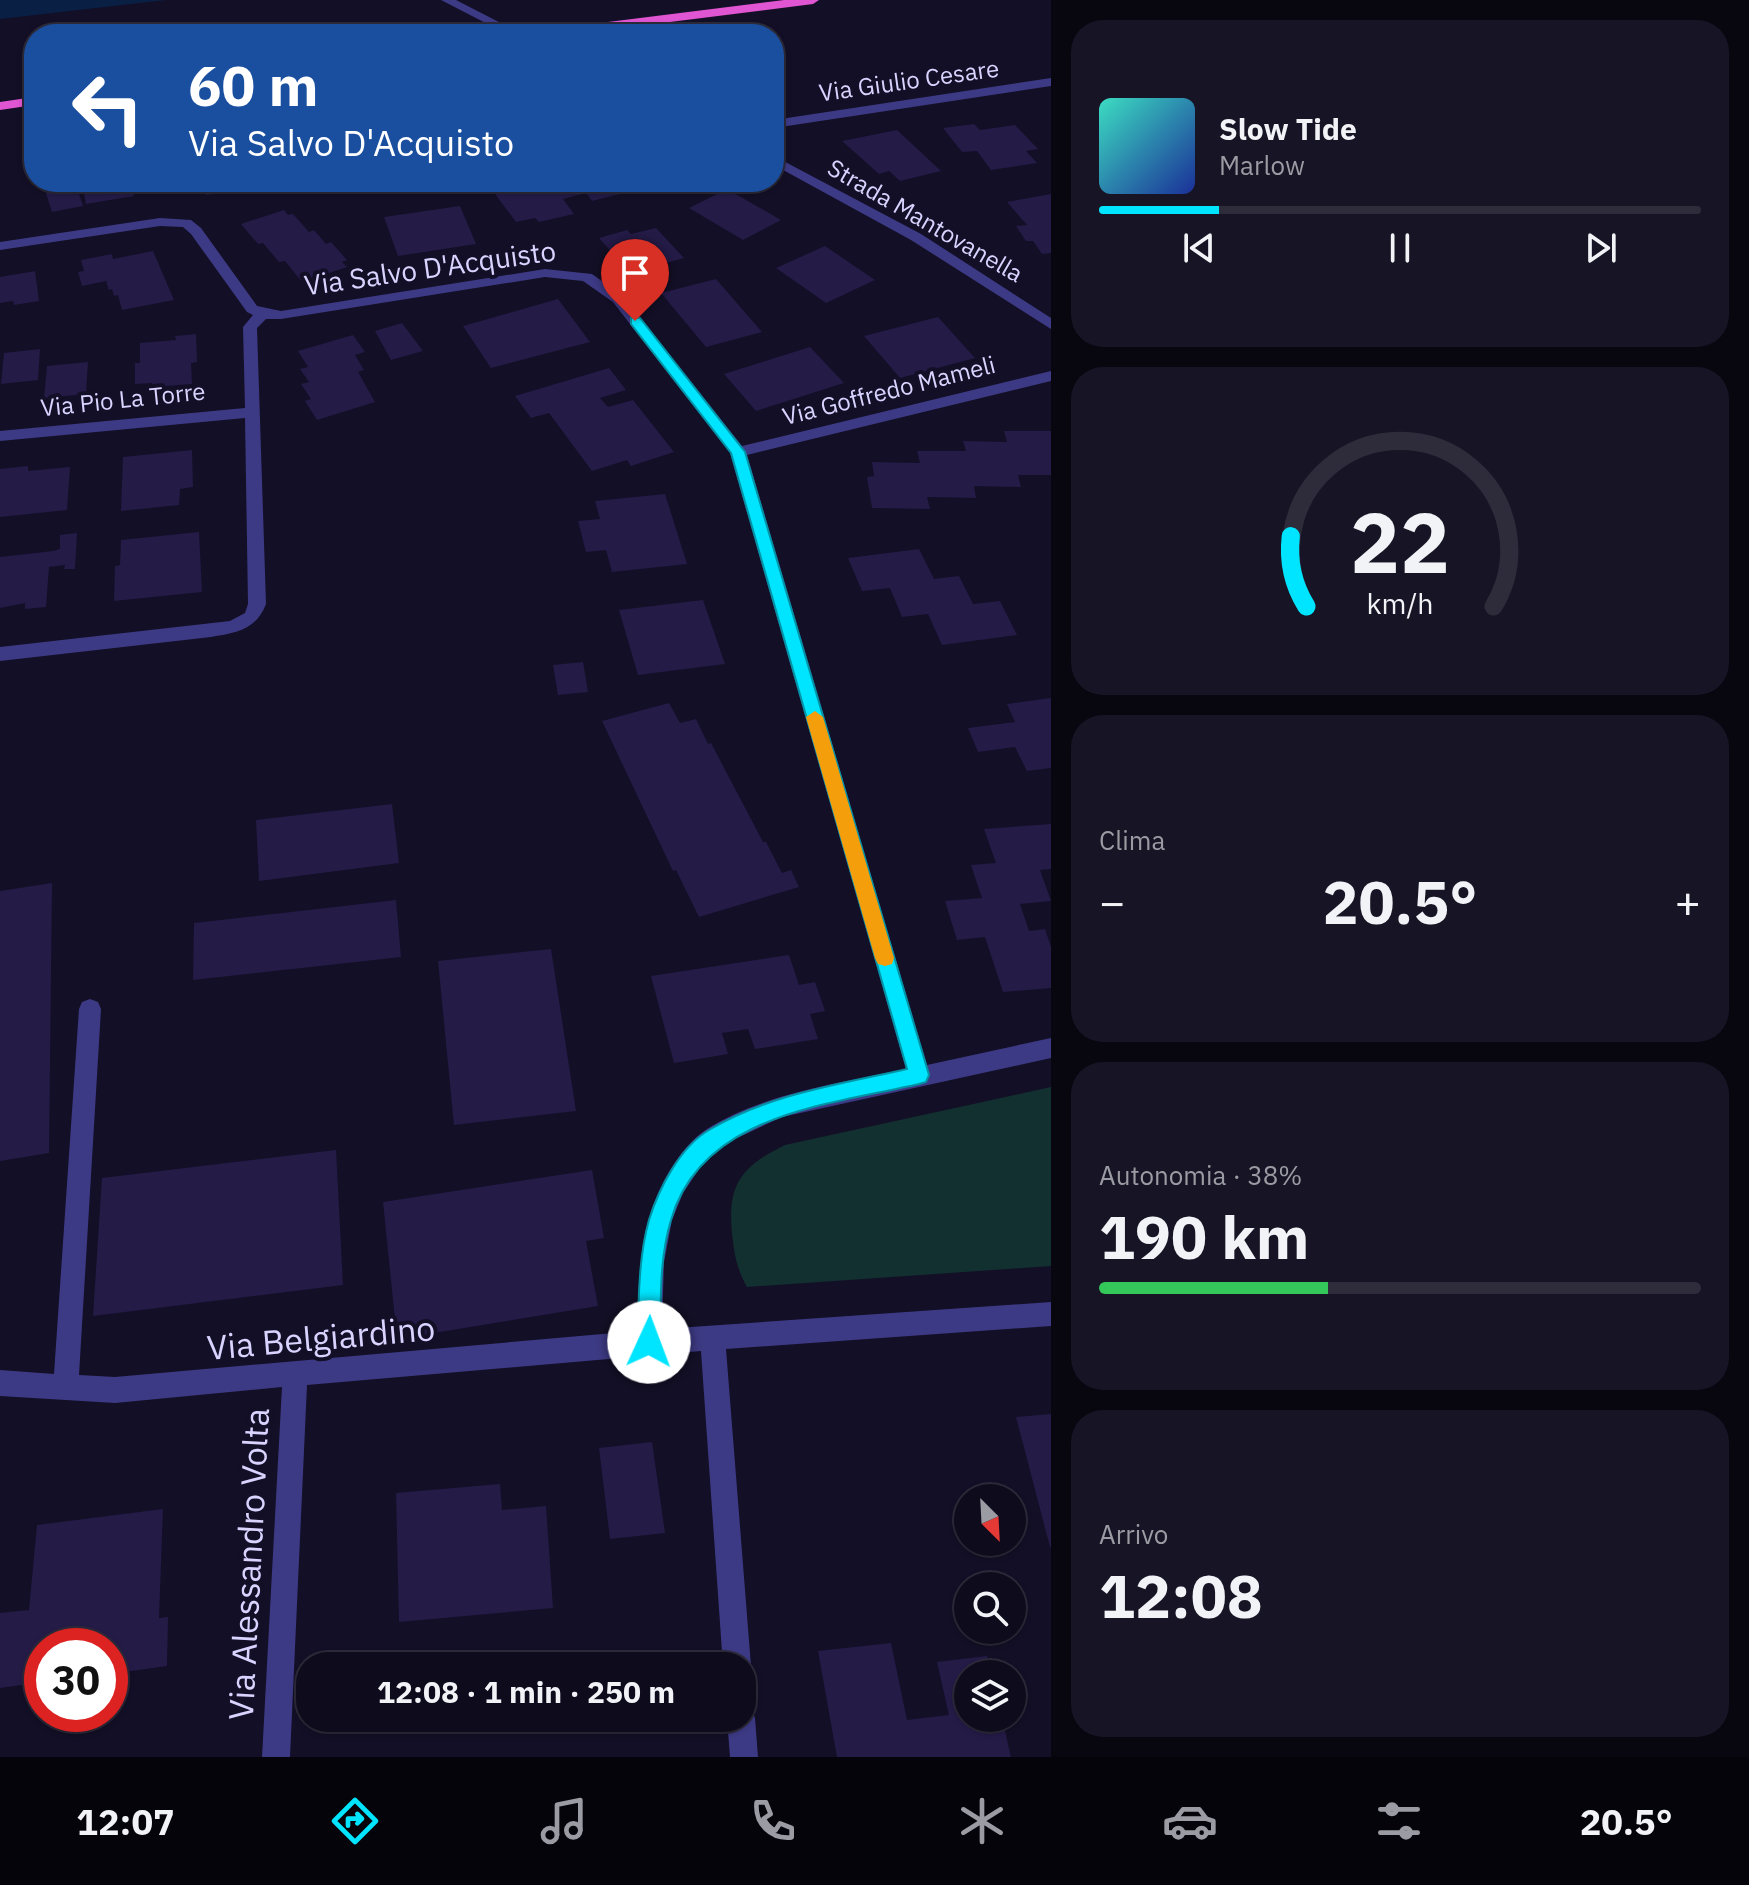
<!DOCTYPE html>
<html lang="it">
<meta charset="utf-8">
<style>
body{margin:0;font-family:"IBM Plex Sans",sans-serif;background:#171425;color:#f1f3f6;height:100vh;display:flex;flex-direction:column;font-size:30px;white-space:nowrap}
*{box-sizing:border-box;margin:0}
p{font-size:26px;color:#9b9ba3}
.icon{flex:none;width:44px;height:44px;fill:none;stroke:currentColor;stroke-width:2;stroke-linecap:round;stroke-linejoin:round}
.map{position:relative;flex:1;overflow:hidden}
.panel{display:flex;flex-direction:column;gap:20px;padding:20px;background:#08060f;width:698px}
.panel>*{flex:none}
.top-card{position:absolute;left:24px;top:24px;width:760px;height:168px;border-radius:32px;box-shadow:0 2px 6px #0004,0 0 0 2px #2e2b3b;background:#1a4fa0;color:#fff;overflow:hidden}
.needle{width:52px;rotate:156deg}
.buttons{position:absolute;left:954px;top:1484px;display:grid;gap:16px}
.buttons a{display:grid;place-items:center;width:72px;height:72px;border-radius:50%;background:#0e0b1c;box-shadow:0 2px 6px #0004,0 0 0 2px #2e2b3b;font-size:40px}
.speed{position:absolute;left:24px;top:1628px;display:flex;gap:16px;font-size:40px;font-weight:700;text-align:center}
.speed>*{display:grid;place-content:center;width:104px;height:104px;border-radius:50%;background:#0e0b1c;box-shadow:0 2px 6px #0004,0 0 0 2px #2e2b3b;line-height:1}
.speed .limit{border:12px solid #d22;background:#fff;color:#111}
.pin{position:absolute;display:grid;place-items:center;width:68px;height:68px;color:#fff;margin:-82px -34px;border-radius:50% 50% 50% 0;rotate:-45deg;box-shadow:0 0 8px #0007}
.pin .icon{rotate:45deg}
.me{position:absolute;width:88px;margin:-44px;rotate:2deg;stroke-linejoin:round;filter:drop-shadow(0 0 6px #0008)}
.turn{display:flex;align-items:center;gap:28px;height:168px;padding:0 32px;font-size:36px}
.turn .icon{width:104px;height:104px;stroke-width:2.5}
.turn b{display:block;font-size:56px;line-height:68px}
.big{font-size:60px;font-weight:700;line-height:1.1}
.panel .widget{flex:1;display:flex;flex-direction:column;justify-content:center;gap:12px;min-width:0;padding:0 28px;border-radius:32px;background:#171425}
.panel .dial{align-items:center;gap:0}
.dial svg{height:208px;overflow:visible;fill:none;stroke:#2e2b3b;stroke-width:7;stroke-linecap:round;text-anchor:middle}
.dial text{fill:#f1f3f6;stroke:none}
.song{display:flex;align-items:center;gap:24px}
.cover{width:96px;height:96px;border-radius:12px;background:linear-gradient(135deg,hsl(170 70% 55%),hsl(230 70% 35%))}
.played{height:8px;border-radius:4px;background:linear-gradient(90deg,#00e5ff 20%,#2e2b3b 20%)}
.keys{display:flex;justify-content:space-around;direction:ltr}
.heat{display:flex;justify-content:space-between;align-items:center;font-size:44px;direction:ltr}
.charge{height:12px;border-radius:6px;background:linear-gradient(90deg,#34c759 38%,#2e2b3b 0)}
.trip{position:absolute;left:296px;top:1652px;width:460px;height:80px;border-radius:32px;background:#0e0b1c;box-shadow:0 2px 6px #0004,0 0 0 2px #2e2b3b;font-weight:700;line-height:80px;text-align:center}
.menu{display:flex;height:128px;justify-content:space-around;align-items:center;background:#06040b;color:#9b9ba3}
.menu .icon{width:56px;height:56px}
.menu .on{color:#00e5ff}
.menu b{font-size:36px;color:#f1f3f6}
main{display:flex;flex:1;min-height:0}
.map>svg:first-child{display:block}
</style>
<main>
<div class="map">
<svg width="1051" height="1757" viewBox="0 0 1051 1757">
<rect width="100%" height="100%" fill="#130f26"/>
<path fill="#12302f" d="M1051 1087V1266L747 1287C737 1269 734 1254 732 1233 727 1184 742 1166 785 1145Z"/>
<path fill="#0a1f44" d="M0 0H166L0 19Z"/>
<path fill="#241b47" d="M974 124 980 130 1015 125 1038 149 1026 151 1037 163 991 170 977 151 962 152 943 128Z
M897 130 941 171 900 181 889 171 879 174 842 141Z
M53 182H75L83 206 52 212 43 184Z
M82 182H130L134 196 86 204Z
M174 182H245L247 189 206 195 203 184 176 189Z
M506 182H641V183L632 185 636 190 592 201 586 193 563 199 574 214 539 222 535 218 516 222 489 186Z
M727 189 781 220 743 240 689 208Z
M1051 194V253L1042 254 1033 241H1026L1016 226 1027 225 1007 202Z
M460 206 476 244 398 256 384 217Z
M284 210 288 215 293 214 309 232 314 230 326 244 331 242 347 260 342 262 347 267 302 282 285 261 279 262 263 243 258 244 241 224Z
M656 228 684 258 630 273 599 238 627 230 631 234Z
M825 246 875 280 826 303 776 268Z
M153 251 174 300 122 310 118 295 114 296 112 289 109 290 106 281 82 286 78 272 84 271 81 260 112 254 113 259Z
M35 271 39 301 14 305 13 301 0 303V277Z
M716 279 762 332 706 347 661 293Z
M558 299 590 342 491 368 463 326Z
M938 317 975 358 900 378 864 336Z
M402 323 423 351 391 360 375 331Z
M196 334 197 362 191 363 192 384 152 387V383L135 384V363H140V343L176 340 175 336Z
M353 335 365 352 355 355 364 370 358 372 375 402 317 420 305 401 311 399 301 384 309 382 300 369 308 367 298 351Z
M810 347 844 383 756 411 724 374Z
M40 349 38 380 1 384 4 353Z
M88 362 86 394 44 398 47 366Z
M609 368 626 390 600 398 608 407 633 400 674 452 631 466 627 460 592 471 549 413 531 418 515 396Z
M1004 431H1051V475H1018L1021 487 974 486 976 498 927 497 930 509 872 508 867 477 874 476 872 462 920 463 917 451H966L963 441 1007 442Z
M192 450 193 487 180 489 179 505 121 511 123 457Z
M28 466V471L70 467 67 510 0 517V469Z
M665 494 687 564 612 572 606 550 586 552 578 521 600 519 595 501Z
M199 532 202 592 114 601 115 566 120 565 121 540Z
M77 533 75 569H64L65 565 49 567 46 607 25 609V603L0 608V557L53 551 60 549V535Z
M919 549 934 579 959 576 973 604 1000 601 1017 635 942 645 928 614 902 617 890 588 862 591 848 558Z
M703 600 725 664 638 675 619 610Z
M583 662 588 692 558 695 553 665Z
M1051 698V768L1027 771 1015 747 978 752 968 728 1015 722 1007 704Z
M669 703 680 723 696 719 708 744 711 743 763 842H766L782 873 791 870 799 887 699 917 676 870 673 871 602 721Z
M392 804 399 863 259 881 256 820Z
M1051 824V869L1040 870 1051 901 1020 904 1029 931 1045 929 1051 947V988L1003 992 985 937 957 940 945 901 982 898 971 865 996 863 984 829Z
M52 883 49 1153 0 1161V891Z
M396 900 401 957 193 980 194 923Z
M551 949 576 1111 454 1125 438 961Z
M789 955 799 985 815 982 825 1011 810 1014 818 1039 755 1049 748 1029 722 1033 728 1054 674 1063 651 976Z
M336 1150 343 1285 93 1316 102 1178Z
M592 1170 604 1238 586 1241 598 1306 397 1339 383 1202Z
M1051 1414V1547H1050L1016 1417Z
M652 1442 665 1533 610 1539 599 1448Z
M500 1484 502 1510 546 1506 553 1608 399 1622 396 1493Z
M163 1509 159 1618 168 1617 167 1666 110 1674V1646H42V1682L0 1688V1613L29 1610 37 1525Z
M891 1643 907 1720 949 1715 937 1662 987 1656 991 1674H968V1718H1002L1011 1757H837L818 1651Z"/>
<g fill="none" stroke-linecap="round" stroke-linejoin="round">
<path fill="#3d3a85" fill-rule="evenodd" d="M441 0H456L522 34H507Z
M1051 78V86L774 128V120Z
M774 156 921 234 1051 318V329L911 240 774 165Z
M160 218 191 220 201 228 257 306 281 311 545 269 592 274 623 296 742 446 1051 371V381L747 455 927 1065 1051 1038V1058L782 1117 722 1145 701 1166 683 1193 672 1220 664 1262 662 1329 1051 1302V1326L726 1349 751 1666 747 1676 742 1678V1666H723L701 1351 307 1385 290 1757H262L282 1387 115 1403 0 1396V1370L54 1374 79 1009 82 1002 90 999 98 1002 101 1009 79 1375 115 1377 637 1331C639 1294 638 1256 648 1221 657 1189 679 1147 707 1129 764 1093 841 1083 906 1069L730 453 613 302 583 281 545 277 281 319H266L257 328 266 604C256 630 236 633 211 637L0 661V647L230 621 245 613 248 604 245 418 0 441V431L245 408 243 327 253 315 247 312 191 234 183 227 160 226 0 250V242Z
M742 1704 751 1708 755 1718 758 1757H730L727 1718H742Z"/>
<path fill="#e055d1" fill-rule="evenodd" d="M784 0H819L813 4 574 34H538L544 30Z
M34 97V105L0 110V102Z"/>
</g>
<path fill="#00e5ff" stroke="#0095a6" stroke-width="2" d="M631 318H640L745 452 929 1075 926 1082 919 1084C828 1105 701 1114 671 1220 659 1259 661 1302 660 1342L657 1350 649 1353 641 1350 637 1342C639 1302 638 1259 649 1220 659 1188 680 1147 709 1130 769 1094 840 1084 907 1069L731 453 631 324Z"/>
<path fill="#f59e0b" d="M815 711 823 717 894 958 892 964 885 966 878 964 875 958 806 717Z"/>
<g text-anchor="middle" stroke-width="8" stroke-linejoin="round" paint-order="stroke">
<g font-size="24" fill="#d9d4ff" stroke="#130f26">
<text transform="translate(909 81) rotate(-8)" y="8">Via Giulio Cesare</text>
<text transform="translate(925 221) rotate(30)" y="8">Strada Mantovanella</text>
<text transform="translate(889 391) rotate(-14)" y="8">Via Goffredo Mameli</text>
<text transform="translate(123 400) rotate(-6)" y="8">Via Pio La Torre</text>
</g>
<g font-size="28" fill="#d9d4ff" stroke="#130f26">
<text transform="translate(430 268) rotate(-8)" y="10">Via Salvo D'Acquisto</text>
</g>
<g font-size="34" fill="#d9d4ff" stroke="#130f26">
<text transform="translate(321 1338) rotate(-5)" y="12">Via Belgiardino</text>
<text transform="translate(249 1564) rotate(-87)" y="12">Via Alessandro Volta</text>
</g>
</g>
</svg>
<div class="buttons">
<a><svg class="needle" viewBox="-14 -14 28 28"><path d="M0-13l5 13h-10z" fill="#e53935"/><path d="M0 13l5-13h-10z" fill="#9b9ba3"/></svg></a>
<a><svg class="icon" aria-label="search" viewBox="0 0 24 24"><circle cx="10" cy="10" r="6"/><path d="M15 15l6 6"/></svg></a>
<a><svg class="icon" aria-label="layers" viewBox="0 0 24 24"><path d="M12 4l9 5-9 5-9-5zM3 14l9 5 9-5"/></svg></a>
</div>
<div class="speed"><div class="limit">30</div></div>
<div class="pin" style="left:635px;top:321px;background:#d93025"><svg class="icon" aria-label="arrive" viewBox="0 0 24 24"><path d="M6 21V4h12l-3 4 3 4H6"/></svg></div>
<svg class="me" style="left:649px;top:1342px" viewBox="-20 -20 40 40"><circle r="19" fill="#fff"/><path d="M0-13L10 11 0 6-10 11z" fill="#00e5ff"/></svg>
<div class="trip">12:08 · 1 min · 250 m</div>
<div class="top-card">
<div class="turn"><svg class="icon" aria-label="left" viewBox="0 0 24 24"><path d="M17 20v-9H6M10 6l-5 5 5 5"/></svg><div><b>60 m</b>Via Salvo D'Acquisto</div></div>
</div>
</div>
<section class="panel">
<div class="widget">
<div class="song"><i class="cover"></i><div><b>Slow Tide</b><p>Marlow</p></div></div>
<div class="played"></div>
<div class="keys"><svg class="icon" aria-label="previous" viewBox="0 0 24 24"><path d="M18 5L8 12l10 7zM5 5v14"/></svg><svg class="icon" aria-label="pause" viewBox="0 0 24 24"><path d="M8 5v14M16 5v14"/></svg><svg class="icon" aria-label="next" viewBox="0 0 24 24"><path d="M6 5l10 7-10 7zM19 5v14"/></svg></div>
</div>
<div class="widget dial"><svg viewBox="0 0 100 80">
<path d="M14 69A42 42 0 1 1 86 69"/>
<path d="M14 69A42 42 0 0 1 8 42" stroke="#00e5ff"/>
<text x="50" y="56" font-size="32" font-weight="700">22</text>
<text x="50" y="72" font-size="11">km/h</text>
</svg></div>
<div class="widget"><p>Clima</p>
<div class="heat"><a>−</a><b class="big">20.5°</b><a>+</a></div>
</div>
<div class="widget"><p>Autonomia · 38%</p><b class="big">190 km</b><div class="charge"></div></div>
<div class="widget"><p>Arrivo</p><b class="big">12:08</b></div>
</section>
</main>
<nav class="menu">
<b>12:07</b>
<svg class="icon on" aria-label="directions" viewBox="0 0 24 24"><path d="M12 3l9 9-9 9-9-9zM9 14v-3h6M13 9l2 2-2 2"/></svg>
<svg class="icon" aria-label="music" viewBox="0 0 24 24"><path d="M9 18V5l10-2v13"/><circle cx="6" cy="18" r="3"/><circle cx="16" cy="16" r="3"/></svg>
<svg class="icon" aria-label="phone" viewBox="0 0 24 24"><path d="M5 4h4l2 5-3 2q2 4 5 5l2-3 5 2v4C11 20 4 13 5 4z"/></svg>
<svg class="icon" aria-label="climate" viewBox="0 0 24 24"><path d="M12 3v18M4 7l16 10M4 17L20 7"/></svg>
<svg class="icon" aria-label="car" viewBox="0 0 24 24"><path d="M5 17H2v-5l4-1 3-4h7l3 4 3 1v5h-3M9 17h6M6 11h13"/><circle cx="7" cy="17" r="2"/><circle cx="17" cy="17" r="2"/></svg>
<svg class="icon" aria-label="filters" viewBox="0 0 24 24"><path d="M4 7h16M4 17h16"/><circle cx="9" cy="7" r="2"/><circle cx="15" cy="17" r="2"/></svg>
<b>20.5°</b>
</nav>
